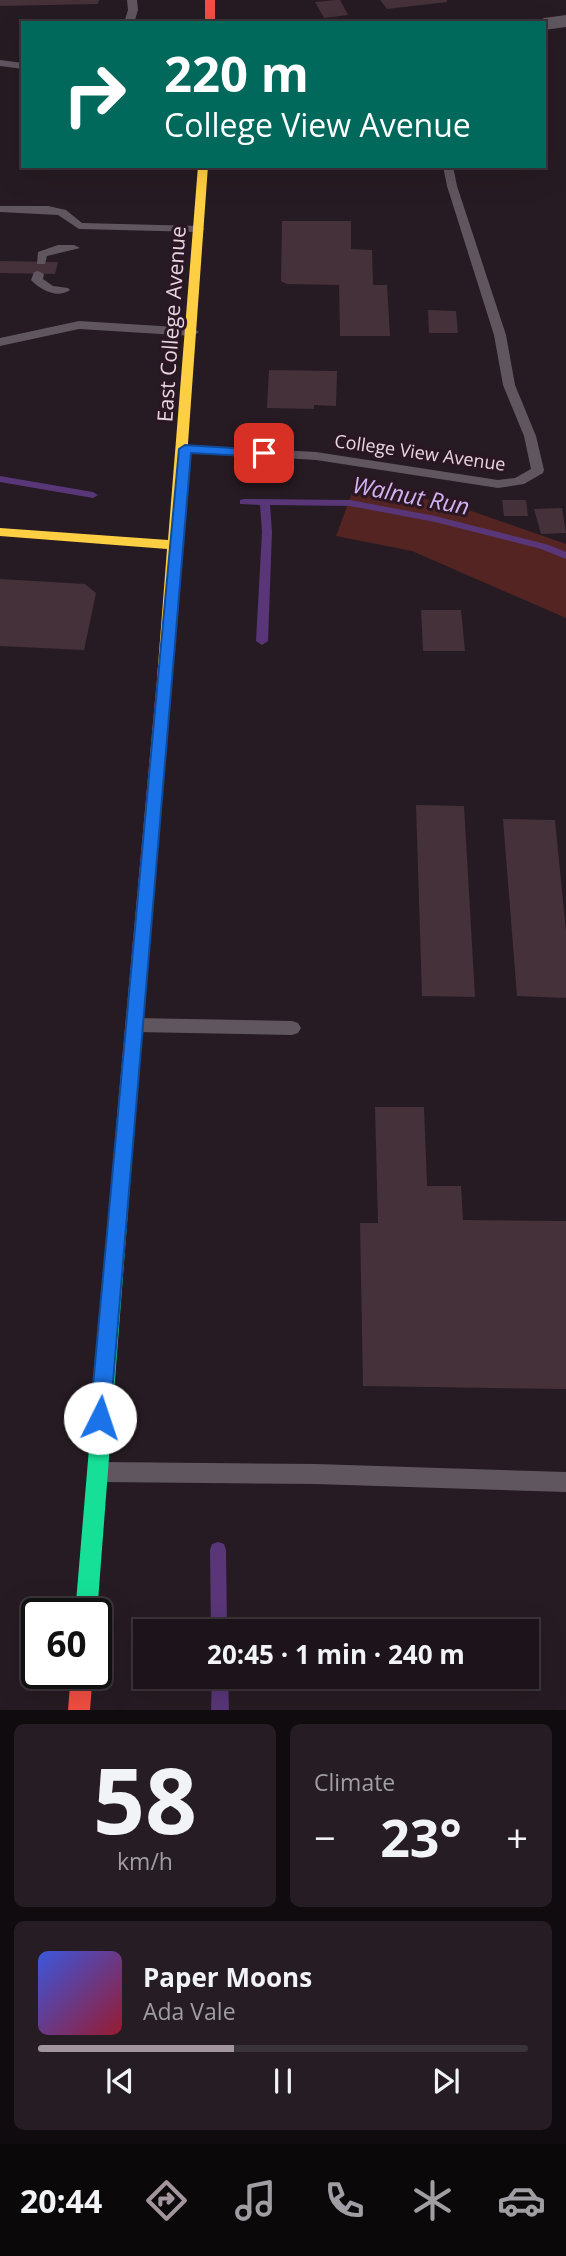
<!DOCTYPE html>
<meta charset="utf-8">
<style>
body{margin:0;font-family:"Open Sans",sans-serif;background:#251d23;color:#f1f3f6;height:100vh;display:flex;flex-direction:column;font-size:26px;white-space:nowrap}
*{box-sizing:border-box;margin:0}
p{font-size:23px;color:#a09ea2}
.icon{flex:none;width:38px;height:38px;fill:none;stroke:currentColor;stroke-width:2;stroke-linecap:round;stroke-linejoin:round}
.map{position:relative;height:1710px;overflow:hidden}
.side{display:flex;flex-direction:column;gap:14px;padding:14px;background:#0f0b0e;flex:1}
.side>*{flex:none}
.banner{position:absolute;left:21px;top:21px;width:525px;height:147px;border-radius:0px;box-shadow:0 7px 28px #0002,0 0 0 2px #3a3339;background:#00695c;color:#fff;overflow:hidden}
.speed{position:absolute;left:21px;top:1598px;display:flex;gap:14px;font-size:35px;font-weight:700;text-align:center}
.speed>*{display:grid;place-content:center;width:91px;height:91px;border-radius:50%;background:#1c141a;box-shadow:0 7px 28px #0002,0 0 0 2px #3a3339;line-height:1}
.speed .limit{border:4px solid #111;border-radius:10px;background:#fff;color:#111}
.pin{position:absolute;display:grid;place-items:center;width:60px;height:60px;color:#fff;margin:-30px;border-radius:14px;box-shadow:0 4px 10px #0006}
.me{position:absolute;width:77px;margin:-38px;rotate:4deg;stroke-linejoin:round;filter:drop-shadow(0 0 5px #0008)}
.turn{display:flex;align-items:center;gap:24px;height:147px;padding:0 28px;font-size:32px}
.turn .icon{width:91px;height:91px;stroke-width:2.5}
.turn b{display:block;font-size:49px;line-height:60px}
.big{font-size:52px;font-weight:700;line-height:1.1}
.side .widget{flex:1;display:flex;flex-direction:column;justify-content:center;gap:10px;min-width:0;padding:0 24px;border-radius:10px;background:#251d23}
.side .dial{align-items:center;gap:0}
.dial b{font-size:91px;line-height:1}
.song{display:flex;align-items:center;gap:21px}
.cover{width:84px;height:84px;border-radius:10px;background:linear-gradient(135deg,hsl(230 70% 55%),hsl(350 70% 35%))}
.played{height:7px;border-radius:4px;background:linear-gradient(90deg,#a3959d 40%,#3a3339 40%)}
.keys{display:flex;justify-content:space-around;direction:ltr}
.heat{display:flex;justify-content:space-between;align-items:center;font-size:38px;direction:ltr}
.side .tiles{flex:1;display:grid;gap:14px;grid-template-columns:1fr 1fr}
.widget:last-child{grid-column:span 2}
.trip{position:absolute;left:133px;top:1619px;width:406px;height:70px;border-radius:0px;background:#1c141a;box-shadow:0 7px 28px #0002,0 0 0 2px #3a3339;font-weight:700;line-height:70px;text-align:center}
.tabs{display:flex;height:112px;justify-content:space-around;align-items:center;background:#0b080a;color:#a09ea2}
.tabs .icon{width:49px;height:49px}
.tabs .active{color:#a3959d}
.tabs b{font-size:32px;color:#f1f3f6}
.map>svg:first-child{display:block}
</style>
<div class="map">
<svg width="566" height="1710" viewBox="0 0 566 1710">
<rect width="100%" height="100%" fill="#261b22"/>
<path fill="#542423" d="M355 485 451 504 566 544V618L412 551 336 536Z"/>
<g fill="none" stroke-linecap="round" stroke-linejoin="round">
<path fill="#583678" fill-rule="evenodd" d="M0 476 93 492 98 495 93 498 0 482Z
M244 499 350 500 435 516 549 545 566 552V559L541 549 435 522 350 506 270 505 272 532 268 641 262 645 256 641 262 532 260 505 240 504V500Z
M218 1542 224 1544 226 1550 227 1631H211L210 1550 212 1544Z
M212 1676H228L229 1710H211Z"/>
</g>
<path fill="#453139" d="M0 0H99L98 4 0 6Z
M336 0H340L348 15 324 18 315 2Z
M380 0H447V2L387 9Z
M282 221H351V249L372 250 373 285H387L390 336H340L339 285 287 284 281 281Z
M0 261 58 262 55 274 0 273Z
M428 310 456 311 458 333H429Z
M269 370 337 371 336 406 314 405V409L267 408Z
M502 500H526L528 516H504Z
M562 508 566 533 541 534 534 509Z
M0 579 85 584 96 593 84 650 0 646Z
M421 610H461L465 651H423Z
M416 805 464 806 475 997 422 996Z
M503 819 555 820 566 931V998L517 996Z
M375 1107H424L427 1186H461L463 1220 566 1221V1389L363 1386 360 1223H378Z"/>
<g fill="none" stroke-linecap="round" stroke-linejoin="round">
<path fill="#60565f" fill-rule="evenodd" d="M127 0H137L138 10 134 23H124L128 10Z
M0 60 23 63V69L0 66Z
M443 166H453L457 186 506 335 515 385 536 436 544 470 543 473 524 484 498 488 316 460 180 452V446L185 445 316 452 498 480 515 478 531 469 524 436 503 385 494 335 447 186Z
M0 206H48L66 210 82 223 199 226 205 229 199 232 79 229 58 215 0 212Z
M58 245H74L80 248 47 256 45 264H37L38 252Z
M38 271 44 274 43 279 53 286 68 288 70 290C57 299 41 290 31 280L34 272Z
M79 321 193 328 199 332 193 336 79 329 0 346V338Z
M135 1018 292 1021 298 1023 301 1028 298 1033 292 1035 135 1032 129 1030 127 1025 129 1020Z
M102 1462 316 1464 566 1472V1492L316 1484 102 1482 95 1479 92 1472 95 1465Z"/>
<path fill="#60565f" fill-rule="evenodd" d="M566 15V27L544 30V23H535L544 18Z"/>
<path fill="#16e098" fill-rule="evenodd" d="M127 1099 133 1101 136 1106 97 1614H75L118 1106 121 1101Z"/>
<path fill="#ffcf43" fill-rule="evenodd" d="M198 166H208L171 679 164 684 157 679 167 549 0 536V528L168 540Z"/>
<path fill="#f24e42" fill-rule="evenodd" d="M205 0H215V23H205Z
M164 674 171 679 136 1106 133 1111 127 1113 121 1111 118 1106 157 679Z
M71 1673H93L90 1710H68Z"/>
</g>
<path fill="#1a73e8" stroke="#114b97" stroke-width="2" d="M185 445 264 450 270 453 264 457 191 453 110 1418 107 1424 100 1427 93 1424 90 1418 179 449Z"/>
<g text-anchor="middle" stroke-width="6" stroke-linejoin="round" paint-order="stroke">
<g font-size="18" fill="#e6d7df" stroke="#2b1623">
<text transform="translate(420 453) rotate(8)" y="6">College View Avenue</text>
</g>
<g font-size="21" fill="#e6d7df" stroke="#2b1623">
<text transform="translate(172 324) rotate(-86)" y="7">East College Avenue</text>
</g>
<g font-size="23" font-style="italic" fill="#cfb4f2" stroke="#2b1623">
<text transform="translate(411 496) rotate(11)" y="8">Walnut Run</text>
</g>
</g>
</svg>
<div class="speed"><div class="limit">60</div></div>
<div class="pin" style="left:264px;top:453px;background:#d93025"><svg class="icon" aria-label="arrive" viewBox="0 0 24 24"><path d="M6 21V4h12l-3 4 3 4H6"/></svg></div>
<svg class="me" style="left:100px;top:1418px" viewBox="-20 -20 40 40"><circle r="19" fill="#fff"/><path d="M0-13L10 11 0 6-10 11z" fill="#1a73e8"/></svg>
<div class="trip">20:45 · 1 min · 240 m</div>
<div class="banner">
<div class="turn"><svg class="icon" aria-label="right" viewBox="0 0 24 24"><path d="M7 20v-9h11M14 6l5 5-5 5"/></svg><div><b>220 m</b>College View Avenue</div></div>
</div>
</div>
<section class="side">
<div class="tiles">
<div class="widget dial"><b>58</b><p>km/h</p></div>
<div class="widget"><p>Climate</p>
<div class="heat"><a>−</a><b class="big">23°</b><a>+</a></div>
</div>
<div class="widget">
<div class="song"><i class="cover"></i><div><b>Paper Moons</b><p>Ada Vale</p></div></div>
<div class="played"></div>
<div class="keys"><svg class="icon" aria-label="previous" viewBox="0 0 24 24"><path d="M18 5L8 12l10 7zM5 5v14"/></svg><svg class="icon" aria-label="pause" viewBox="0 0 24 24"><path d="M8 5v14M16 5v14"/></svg><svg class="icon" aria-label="next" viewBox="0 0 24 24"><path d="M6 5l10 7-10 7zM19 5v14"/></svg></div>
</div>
</div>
</section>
<nav class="tabs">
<b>20:44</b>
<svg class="icon active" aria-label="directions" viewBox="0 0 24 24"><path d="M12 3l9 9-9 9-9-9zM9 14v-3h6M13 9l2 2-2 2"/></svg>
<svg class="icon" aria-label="music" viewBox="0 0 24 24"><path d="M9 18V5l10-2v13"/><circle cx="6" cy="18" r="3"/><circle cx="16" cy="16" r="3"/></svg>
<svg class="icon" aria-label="phone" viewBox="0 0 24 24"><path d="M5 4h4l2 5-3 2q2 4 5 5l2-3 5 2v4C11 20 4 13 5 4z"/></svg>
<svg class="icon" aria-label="climate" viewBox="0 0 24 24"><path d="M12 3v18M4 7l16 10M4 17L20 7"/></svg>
<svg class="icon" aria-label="car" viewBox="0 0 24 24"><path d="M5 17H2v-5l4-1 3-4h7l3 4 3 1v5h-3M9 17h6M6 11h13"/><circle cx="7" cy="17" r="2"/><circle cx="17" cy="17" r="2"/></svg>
</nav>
